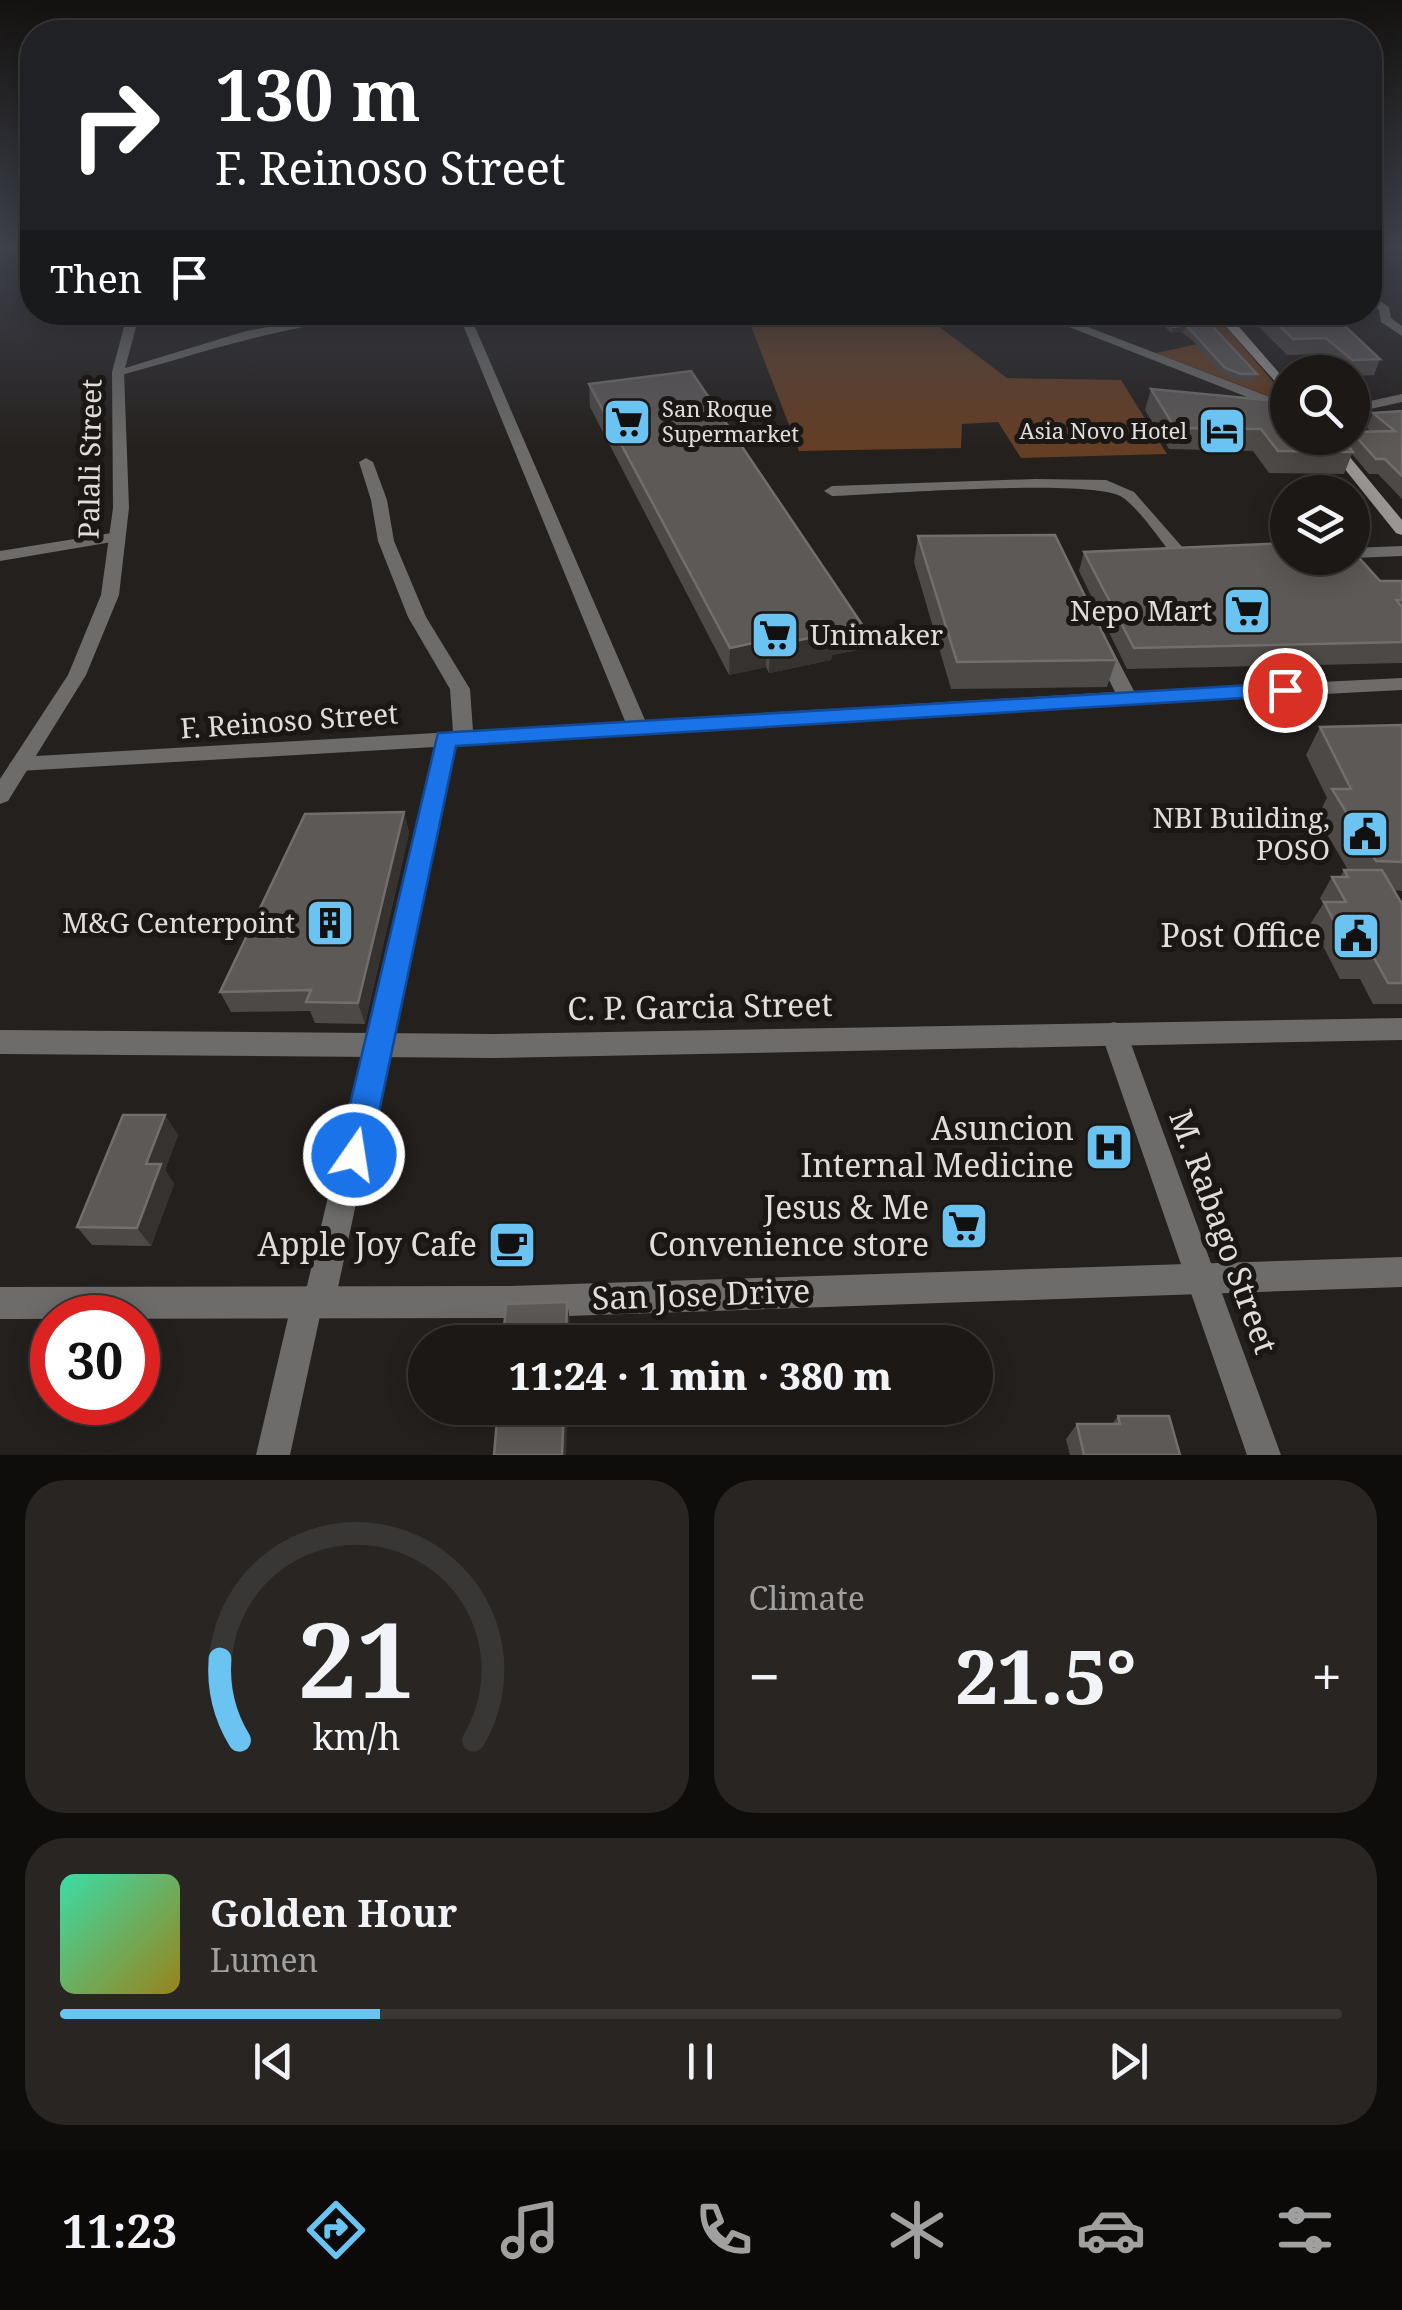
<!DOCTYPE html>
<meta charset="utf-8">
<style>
body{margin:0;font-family:"Noto Serif",serif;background:#282523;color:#f1f3f6;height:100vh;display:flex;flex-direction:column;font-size:38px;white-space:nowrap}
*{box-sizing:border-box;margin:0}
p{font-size:32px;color:#a0a0a1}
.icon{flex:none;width:55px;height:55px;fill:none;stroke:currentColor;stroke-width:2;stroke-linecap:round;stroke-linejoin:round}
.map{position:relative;height:1455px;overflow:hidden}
.drawer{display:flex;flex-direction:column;gap:25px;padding:25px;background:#0f0d0c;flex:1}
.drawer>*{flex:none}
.top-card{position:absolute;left:20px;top:20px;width:1362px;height:305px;border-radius:40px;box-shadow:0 5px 25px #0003,0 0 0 2px #393735;background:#202124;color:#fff;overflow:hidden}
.tools{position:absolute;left:1270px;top:355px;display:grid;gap:20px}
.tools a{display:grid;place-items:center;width:100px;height:100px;border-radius:50%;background:#1b1816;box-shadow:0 5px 25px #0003,0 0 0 2px #393735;font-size:50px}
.speed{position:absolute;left:30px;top:1295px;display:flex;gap:20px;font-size:50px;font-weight:700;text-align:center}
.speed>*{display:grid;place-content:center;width:130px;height:130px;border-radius:50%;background:#1b1816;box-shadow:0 5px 25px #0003,0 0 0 2px #393735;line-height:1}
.speed .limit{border:15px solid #d22;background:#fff;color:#111}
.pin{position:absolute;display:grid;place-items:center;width:85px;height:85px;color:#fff;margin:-42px;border:5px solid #fff;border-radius:50%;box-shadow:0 2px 10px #0007}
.me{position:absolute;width:110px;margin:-55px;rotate:13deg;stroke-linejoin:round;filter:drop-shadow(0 0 8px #0008)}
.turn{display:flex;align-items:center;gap:35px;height:210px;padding:0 30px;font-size:45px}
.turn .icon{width:130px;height:130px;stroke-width:2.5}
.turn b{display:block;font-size:70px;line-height:85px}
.then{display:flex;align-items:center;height:95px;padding:0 30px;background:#0003;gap:20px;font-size:38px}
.big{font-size:75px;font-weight:800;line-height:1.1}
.drawer .widget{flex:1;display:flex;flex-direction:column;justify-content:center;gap:15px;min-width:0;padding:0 35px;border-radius:40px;background:#282523}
.drawer .dial{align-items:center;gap:0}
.dial svg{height:260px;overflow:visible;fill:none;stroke:#393735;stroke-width:7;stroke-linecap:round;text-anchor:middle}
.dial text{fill:#f1f3f6;stroke:none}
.song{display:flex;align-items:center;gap:30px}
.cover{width:120px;height:120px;border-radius:15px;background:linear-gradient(135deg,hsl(160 70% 55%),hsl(50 70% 35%))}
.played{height:10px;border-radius:5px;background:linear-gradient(90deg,#6bc3f2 25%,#393735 25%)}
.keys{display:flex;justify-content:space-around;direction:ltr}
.heat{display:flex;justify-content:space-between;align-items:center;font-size:55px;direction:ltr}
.drawer .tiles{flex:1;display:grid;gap:25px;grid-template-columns:1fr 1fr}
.widget:last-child{grid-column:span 2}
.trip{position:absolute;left:408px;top:1325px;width:585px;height:100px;border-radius:50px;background:#1b1816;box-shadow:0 5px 25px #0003,0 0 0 2px #393735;font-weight:800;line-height:100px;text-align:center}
.tabs{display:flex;height:160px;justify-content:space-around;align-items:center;background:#0b0a09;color:#a0a0a1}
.tabs .icon{width:70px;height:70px}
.tabs .on{color:#6bc3f2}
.tabs b{font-size:45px;color:#f1f3f6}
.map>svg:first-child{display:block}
</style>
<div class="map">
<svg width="1402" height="1455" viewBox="0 0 1402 1455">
<rect width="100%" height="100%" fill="#24201e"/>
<path fill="#653e24" d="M746 313H921L1007 378 1121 380 1167 454 1021 458 998 422 962 424 961 448 799 451Z
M1165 321H1221L1287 398V403L1156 353 1198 344Z"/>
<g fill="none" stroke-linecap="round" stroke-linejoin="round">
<path stroke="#653000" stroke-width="5" d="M0 248 7 246"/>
<path fill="#6d6c6a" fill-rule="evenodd" d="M1370 294 1389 307 1391 318 1402 326V336L1381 322 1379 310 1370 303Z
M355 312H442L472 320 645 720 1115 692 1092 645 1101 639 1110 645 1134 691 1402 678V690L911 715 455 746 335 1301 330 1312 320 1316 290 1455H256L292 1301 297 1290 307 1286 434 747 19 771 9 764 19 757 453 732 450 689 408 617 378 541 371 500 359 462 366 458 373 462 387 500 394 541 426 617 470 689 473 731 625 721 463 325C359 297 219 349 118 376L112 372 246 331Z
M1035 479 1106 480 1134 492 1191 557 1189 561H1177C1162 543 1140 509 1122 497 1091 478 881 494 832 496L824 491 832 486Z
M118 532 124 534V540L0 561V551Z
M1402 546V556L1352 558H1350L1352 548Z
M1114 1022 1123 1025 1127 1033 1281 1455H1247L1101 1033 1105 1025Z"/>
<path fill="#6d6c6a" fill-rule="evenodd" d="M128 312H140L124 372 129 508 119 595 86 675 8 801 0 804V779L68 675 101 595 113 508 112 372Z
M1031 312H1049L1288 404V413Z
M1402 394V402L1352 413V405Z
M1402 1018V1040L495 1058 0 1054V1030L495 1034Z
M1402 1257V1287L510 1318 0 1319V1287L510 1286Z"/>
<path fill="#999694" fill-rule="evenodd" d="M1213 312H1226L1288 383V396Z
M1320 438H1334L1402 520V535L1396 533Z"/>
</g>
<path fill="#4d4947" d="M1152 312H1199L1257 374 1255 381H1239L1223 375 1184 331 1171 333Z
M1250 312H1330L1380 359 1374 375 1352 376V372H1342L1320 354 1287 355 1249 317Z
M589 384 858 650 832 655 831 660 769 673 766 667 729 675 590 407Z
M1151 389 1346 443 1348 438H1352V430L1370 431 1367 428 1373 413 1402 411V499L1378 474H1369L1352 454 1344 474 1269 473 1253 451 1169 449 1145 410Z
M918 536 1116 660 1107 687 951 689 914 562Z
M1084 552 1380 581H1402V663L1127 669 1079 571Z
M1402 725V891L1394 890 1402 904V1004H1373L1360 979H1340L1311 923 1323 904 1320 898 1332 877H1340L1344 870H1348L1317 817 1327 798 1306 755 1320 727Z
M404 812 409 833 365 1024 315 1023 310 1011 231 1012 220 992Z
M165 1115 178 1135 165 1170 174 1184 151 1246 92 1245 77 1227Z
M1118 1416 1180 1455H1070L1066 1439 1077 1424H1112Z"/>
<path fill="#363230" d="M1186 325 1184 331 1171 333 1173 327Z
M861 623 858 650 832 655 831 660 769 673 770 646 831 629Z
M767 640 766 667 729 675 730 648Z
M404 812 409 833 365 1024 358 1003Z
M165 1115 178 1135 165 1170 174 1184 151 1246 137 1228 146 1164Z
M567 1302 570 1320V1342H566Z
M564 1408H568L566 1455H562Z"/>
<path fill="#5d5957" stroke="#716e6c" stroke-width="2.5" d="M1160 312H1199L1257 374H1241L1225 368 1186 325 1173 327Z
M1265 312H1330L1380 359 1352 360 1326 338 1293 339Z
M691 371 861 623 831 629 834 633 770 646 767 640 730 648 589 384Z
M1151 389 1288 402V438H1342L1353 452 1278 451 1261 429 1175 428Z
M1402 411V476L1385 459H1376L1352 432 1395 431 1373 413Z
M1055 535 1116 660 957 662 918 536Z
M1288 543V558H1352V550L1380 581H1402V600H1396L1402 607V642L1134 648 1084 552Z
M1402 725V862L1376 861 1332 789H1351L1320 727Z
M404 812 358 1003 306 1002 311 990 220 992 305 814Z
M1344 870H1382L1402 904V983H1388L1374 958H1353L1324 902H1346L1332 877H1348Z
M123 1115H165L146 1164H161L137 1228 77 1227Z
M567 1302 566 1342H503L506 1304Z
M498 1408H564L562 1455H494Z
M1118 1416H1169L1180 1455H1084L1077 1424H1120Z"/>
<linearGradient id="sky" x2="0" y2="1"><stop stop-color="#141210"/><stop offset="0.55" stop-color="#3f424c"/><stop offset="1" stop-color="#3f424c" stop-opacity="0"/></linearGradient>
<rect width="1402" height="450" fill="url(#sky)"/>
<path fill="#1a73e8" stroke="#114b97" stroke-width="2.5" d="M1285 683 1296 690 1292 695 456 746 370 1155 365 1166 354 1170 342 1166 338 1155 438 733Z"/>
<defs>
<g id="supermarket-square" transform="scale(2.5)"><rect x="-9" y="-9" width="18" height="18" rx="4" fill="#6bc3f2" stroke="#1a1715"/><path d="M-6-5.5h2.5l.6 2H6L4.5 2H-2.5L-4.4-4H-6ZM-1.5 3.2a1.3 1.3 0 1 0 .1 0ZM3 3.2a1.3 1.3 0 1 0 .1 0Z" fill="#111"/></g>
<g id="hotel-square" transform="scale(2.5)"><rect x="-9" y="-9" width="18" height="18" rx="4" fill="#6bc3f2" stroke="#1a1715"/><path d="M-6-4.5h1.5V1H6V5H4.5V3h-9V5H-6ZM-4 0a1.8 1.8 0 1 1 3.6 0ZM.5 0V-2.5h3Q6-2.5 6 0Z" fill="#111"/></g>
<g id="civic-square" transform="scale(2.5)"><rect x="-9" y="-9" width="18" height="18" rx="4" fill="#6bc3f2" stroke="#1a1715"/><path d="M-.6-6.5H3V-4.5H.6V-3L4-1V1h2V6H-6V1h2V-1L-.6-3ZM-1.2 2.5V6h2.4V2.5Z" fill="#111"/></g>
<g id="building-square" transform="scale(2.5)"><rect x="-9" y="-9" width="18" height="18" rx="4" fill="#6bc3f2" stroke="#1a1715"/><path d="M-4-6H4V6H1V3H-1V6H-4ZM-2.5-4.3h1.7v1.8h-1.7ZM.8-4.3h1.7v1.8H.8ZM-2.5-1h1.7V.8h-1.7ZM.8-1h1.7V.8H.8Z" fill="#111"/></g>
<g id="hospital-square" transform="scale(2.5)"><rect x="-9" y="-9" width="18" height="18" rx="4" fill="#6bc3f2" stroke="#1a1715"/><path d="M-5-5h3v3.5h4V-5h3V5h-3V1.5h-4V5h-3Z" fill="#111"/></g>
<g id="cafe-square" transform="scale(2.5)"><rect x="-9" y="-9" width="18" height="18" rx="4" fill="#6bc3f2" stroke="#1a1715"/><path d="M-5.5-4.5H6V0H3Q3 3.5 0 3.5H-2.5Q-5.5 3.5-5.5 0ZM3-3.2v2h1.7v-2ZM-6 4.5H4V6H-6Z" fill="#111"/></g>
</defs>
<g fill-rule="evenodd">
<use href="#supermarket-square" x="627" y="422"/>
<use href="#hotel-square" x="1222" y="431"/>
<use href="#supermarket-square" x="1247" y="611"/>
<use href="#supermarket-square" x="775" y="635"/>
<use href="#civic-square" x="1365" y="834"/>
<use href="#building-square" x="330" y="923"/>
<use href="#civic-square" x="1356" y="936"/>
<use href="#hospital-square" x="1109" y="1147"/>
<use href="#supermarket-square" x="964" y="1226"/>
<use href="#cafe-square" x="512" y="1245"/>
</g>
<g text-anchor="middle" stroke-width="10" stroke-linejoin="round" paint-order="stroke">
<g font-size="22" fill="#e0dedc" stroke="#1a1715" text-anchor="start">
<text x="662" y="417">San Roque<tspan x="662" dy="25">Supermarket</tspan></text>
<text x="1187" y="439" text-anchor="end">Asia Novo Hotel</text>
</g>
<g font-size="28" fill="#e0dedc" stroke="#1a1715">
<text transform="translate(90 459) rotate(-89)" y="10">Palali Street</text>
<text transform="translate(289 721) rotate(-4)" y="10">F. Reinoso Street</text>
</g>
<g font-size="28" fill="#e0dedc" stroke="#1a1715" text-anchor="end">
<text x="1212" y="621">Nepo Mart</text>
<text x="810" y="645" text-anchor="start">Unimaker</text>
<text x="1330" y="828">NBI Building,<tspan x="1330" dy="32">POSO</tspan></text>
<text x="295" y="933">M&amp;G Centerpoint</text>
</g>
<g font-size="32" fill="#e0dedc" stroke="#1a1715" text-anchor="end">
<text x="1321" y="947">Post Office</text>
<text x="1074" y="1140">Asuncion<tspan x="1074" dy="37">Internal Medicine</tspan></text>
<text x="929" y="1219">Jesus &amp; Me<tspan x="929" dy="37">Convenience store</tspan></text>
<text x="477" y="1256">Apple Joy Cafe</text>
</g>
<g font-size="32" fill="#e0dedc" stroke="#1a1715">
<text transform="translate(700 1007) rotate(-1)" y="11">C. P. Garcia Street</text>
<text transform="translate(1223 1232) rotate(70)" y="11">M. Rabago Street</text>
<text transform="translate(701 1295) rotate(-2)" y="11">San Jose Drive</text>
</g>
</g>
</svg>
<div class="tools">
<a><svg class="icon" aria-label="search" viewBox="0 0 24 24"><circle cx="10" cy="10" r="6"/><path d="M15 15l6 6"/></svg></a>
<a><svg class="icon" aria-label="layers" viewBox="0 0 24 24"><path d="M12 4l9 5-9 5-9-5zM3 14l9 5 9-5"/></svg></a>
</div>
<div class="speed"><div class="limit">30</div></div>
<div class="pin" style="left:1285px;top:690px;background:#d93025"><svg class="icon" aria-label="arrive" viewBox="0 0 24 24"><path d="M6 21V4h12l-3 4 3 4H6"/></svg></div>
<svg class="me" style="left:354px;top:1155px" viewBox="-20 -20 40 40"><circle r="17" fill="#1a73e8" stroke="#fff" stroke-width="3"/><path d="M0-11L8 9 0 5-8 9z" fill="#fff"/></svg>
<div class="trip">11:24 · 1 min · 380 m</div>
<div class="top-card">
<div class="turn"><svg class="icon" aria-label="right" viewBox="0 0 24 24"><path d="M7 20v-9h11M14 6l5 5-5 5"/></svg><div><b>130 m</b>F. Reinoso Street</div></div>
<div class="then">Then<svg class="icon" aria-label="arrive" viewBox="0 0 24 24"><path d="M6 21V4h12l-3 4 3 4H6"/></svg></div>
</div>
</div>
<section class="drawer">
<div class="tiles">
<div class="widget dial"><svg viewBox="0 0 100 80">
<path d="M14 69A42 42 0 1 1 86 69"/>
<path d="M14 69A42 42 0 0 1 8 44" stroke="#6bc3f2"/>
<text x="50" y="56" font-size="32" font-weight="700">21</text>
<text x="50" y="72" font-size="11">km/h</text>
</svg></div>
<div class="widget"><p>Climate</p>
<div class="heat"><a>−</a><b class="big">21.5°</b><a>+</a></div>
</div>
<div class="widget">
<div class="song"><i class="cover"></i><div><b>Golden Hour</b><p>Lumen</p></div></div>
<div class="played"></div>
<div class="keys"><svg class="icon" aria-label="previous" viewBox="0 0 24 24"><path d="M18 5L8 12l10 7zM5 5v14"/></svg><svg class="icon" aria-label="pause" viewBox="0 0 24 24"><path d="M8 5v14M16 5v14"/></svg><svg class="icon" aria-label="next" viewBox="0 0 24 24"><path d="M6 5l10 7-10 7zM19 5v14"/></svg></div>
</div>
</div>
</section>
<nav class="tabs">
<b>11:23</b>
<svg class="icon on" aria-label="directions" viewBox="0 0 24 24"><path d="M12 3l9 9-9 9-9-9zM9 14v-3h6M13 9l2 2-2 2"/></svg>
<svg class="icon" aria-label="music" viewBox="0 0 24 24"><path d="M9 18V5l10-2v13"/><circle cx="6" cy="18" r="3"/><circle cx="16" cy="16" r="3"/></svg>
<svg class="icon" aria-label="phone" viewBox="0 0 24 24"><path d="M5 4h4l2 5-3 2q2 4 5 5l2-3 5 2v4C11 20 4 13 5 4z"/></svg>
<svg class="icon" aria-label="climate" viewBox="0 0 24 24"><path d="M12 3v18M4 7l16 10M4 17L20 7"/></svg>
<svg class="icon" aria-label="car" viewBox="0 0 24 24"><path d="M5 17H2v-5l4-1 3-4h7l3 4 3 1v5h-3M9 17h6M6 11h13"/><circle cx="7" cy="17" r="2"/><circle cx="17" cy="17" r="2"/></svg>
<svg class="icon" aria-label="filters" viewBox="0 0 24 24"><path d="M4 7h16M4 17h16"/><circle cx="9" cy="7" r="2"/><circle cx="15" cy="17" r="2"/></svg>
</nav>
